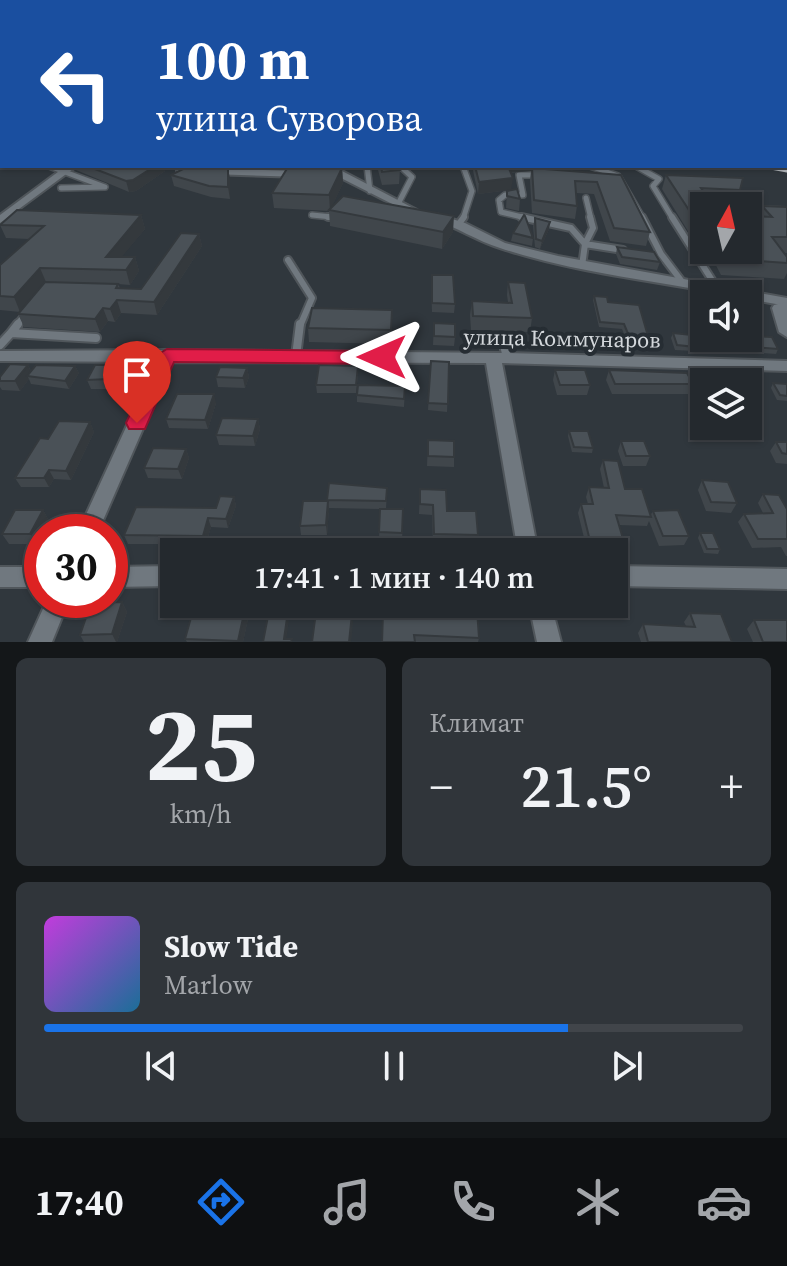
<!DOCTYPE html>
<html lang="ru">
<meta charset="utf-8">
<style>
body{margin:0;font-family:"Source Serif 4",serif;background:#30353a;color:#f1f3f6;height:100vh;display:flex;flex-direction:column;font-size:30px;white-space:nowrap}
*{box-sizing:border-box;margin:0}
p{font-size:26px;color:#a3a6aa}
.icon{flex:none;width:44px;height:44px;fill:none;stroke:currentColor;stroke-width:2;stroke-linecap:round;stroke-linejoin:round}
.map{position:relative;height:642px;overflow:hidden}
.drawer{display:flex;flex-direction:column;gap:16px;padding:16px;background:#141719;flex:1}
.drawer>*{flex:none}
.top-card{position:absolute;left:0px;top:0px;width:788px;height:168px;box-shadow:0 2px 6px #0004,0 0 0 2px #41454a;background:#1a4fa0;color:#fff;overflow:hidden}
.needle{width:52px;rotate:8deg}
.tools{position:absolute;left:690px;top:192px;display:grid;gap:16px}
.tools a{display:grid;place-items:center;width:72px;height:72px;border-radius:0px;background:#24292e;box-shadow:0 2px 6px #0004,0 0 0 2px #41454a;font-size:40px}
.speed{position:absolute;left:24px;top:514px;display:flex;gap:16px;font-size:40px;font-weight:700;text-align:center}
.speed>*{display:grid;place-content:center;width:104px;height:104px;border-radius:50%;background:#24292e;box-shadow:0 2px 6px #0004,0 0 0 2px #41454a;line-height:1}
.speed .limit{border:12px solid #d22;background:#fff;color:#111}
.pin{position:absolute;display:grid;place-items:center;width:68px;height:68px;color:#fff;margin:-82px -34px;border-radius:50% 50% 50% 0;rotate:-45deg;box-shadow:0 0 8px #0007}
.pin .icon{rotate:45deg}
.me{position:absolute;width:88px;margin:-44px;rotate:270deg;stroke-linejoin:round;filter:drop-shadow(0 0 6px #0008)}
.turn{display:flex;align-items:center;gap:28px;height:168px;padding:0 24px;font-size:36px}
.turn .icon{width:104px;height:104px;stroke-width:2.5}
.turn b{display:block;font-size:56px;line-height:68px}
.big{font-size:60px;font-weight:600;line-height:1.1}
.drawer .widget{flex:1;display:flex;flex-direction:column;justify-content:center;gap:12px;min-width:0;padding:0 28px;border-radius:12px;background:#30353a}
.drawer .dial{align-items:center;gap:0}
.dial b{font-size:104px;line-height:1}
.song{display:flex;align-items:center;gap:24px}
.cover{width:96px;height:96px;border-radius:12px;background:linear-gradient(135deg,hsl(290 70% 55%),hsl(200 70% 35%))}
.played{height:8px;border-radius:4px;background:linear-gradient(90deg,#1a73e8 75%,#41454a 75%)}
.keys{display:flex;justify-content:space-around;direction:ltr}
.heat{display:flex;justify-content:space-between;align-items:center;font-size:44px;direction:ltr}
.drawer .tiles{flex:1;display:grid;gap:16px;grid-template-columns:1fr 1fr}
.widget:last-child{grid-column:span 2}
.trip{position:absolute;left:160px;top:538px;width:468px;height:80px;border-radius:0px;background:#24292e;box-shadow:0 2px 6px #0004,0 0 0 2px #41454a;font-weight:600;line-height:80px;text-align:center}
.menu{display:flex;height:128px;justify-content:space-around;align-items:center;background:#0e1012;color:#a3a6aa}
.menu .icon{width:56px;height:56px}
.menu .active{color:#1a73e8}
.menu b{font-size:36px;color:#f1f3f6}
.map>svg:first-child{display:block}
</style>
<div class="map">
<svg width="787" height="642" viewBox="0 0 787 642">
<rect width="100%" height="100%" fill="#30373d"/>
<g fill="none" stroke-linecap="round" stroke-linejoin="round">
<g stroke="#50565b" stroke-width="8">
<path id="service-far2" d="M49 166 105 187 61 188
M367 166 370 191
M463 166 472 191 463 219
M590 166 618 176 643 219
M636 166 659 179 653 186 673 219
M557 175 572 166
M586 198 591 219
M397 206 412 177 400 166
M748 209 787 210
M312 215 332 217 335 214
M530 219 501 212 499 200 505 195H523L519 175H540"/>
</g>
<g stroke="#50565b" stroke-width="10">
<path id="service-far1" d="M328 217H332
M521 217 571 228 585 244 582 266
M590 217 593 228 585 244 623 250
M642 217 661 254 683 283
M672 217 717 288
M458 225 464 217
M288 260 312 298 300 326
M16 326 27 313"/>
</g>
<g stroke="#50565b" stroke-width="12">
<path id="service" d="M11 333 18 324
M502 336 507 358
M0 345 11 333 96 338
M296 356 300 324"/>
</g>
<g stroke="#50565b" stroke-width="4">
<path id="minor" d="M66 166H77L0 223V215Z
M182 166H193L191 168 301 171 306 174 301 177 179 173 177 171Z
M326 170 342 171 417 210 412 213 408 212 337 176 323 175 321 173Z
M436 214 465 223 505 243 558 256 787 298V306L748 299V294H723C649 280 572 272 500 248 477 241 457 227 432 219L431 217Z
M167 350 507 353 787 361V371L502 363 538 552H518L486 363 172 362 98 532H78L156 362 0 361V351Z
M174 566V586L110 587V567Z
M614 566 787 569V589L614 586Z
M0 567H42V587H0Z
M47 600H69L52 642H28Z
M529 604H551L561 642H537Z"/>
</g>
<g stroke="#50565b" stroke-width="4">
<path id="tertiary" d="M787 302V337L779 332 772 308 774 305Z"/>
</g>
<use href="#service-far2" stroke="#70787f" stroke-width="5"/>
<use href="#service-far1" stroke="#70787f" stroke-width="6"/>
<use href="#service" stroke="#70787f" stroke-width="8"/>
<use href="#minor" fill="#70787f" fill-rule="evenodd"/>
<use href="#tertiary" fill="#70787f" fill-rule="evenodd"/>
<path stroke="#b6babf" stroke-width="3" d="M760 166 787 171"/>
</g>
<path fill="#40464b" d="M75 166H164L165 171 136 191 129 192 76 170Z
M203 166H229V168L211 167 230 179V199L211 197 174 186 171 175Z
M377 166H398L400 170 399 184 382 185Z
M472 166H545L544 169 621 175 650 232 646 246 610 241 594 194 576 193 577 206 575 219 532 213 530 180 531 171 511 173V190L478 194Z
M342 168 343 183 331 208 453 232 442 249 330 226 329 211 274 208 272 193Z
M666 175 743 178 734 204 711 203 704 206V249H699L662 189Z
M507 191 520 199 519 211 506 208Z
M762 206 787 207V253H784L787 257V273L784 279 721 275 708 250H748Z
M141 215 145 229 121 257H135L139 271 130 285 118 284 120 288 141 289 199 234 202 246 157 315 121 313 115 322 108 321 100 332 24 327 18 314 20 312 0 310V265L29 239 6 238 0 225Z
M535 218 549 229 540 249 535 247 533 226Z
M513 233 533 238 532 246 511 241Z
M617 247 660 262 657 270 620 264 616 254Z
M508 282 532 318 530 332 471 330 470 315 472 301 508 302 507 295Z
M431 284 455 304 454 313 432 312Z
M594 296 608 302 650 343 648 348 629 346 622 329 599 327 593 300Z
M434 323 455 337 454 346 433 345Z
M392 324 391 344 309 342 308 328Z
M673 333 696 347 695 351 675 350 671 338Z
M715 338H748L778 349 776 354 720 350Z
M431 361 449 362 447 412 428 410Z
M28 365 31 371 75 366 79 373 69 389 31 384 29 379 20 391 2 390 0 387V377Z
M247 368 249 377 245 388 218 387 216 377Z
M555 370 590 385 587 395H557L553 380Z
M609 370 693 384 689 394H612L606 380Z
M120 374 113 389H91L87 380Z
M358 374 356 393H317L316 385Z
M773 383 787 384V401L777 400 771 388Z
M405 386 404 407 357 402V395Z
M216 403 208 429 169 428 166 419Z
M258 419 260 429 255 446 219 445 216 435Z
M90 422 94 432 71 480 54 479 49 487H21L15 478 48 439Z
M569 431 593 448 592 453 572 452 568 436Z
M428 440 454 457V467L427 466Z
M621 441 650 456 646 466H623L618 451Z
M776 442H787V464L776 463 770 451Z
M186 449 189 458 182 479 148 478 144 468Z
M603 460 625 489 650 516 653 511 689 536 684 545 659 546 649 521 647 526 619 525 624 542 621 551 587 550 578 513 581 504H588L586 497 589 487 604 488 600 469Z
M702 480 737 503 731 513 706 511 698 490Z
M387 488 386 509H403L402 543 379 541 380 509 329 508 327 535H301L300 526 327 501Z
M420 489 478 535 476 545 433 543 432 515 419 514Z
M763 494 787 509V556H786L781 547 752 548 738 522 744 514 763 513 758 503Z
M234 497 236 506 228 528 211 527 206 544H128L124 535 216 508Z
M43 510 48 519 37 544H9L2 534Z
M700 533 720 549 718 554 704 553 698 538Z
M122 602 127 612 117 642H84L80 635Z
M383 613 479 638 478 642H382Z
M690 613 732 642H641L638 633 643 624 686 626 684 622Z
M248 619 243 642H187L185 639Z
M754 620 787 642H753L747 629Z"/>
<path fill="#34393d" d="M155 166H164L165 171 136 191 129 192 126 181Z
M506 166H545L544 170 505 173Z
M228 168 230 179V199L228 187Z
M342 168 343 183 330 211 329 195Z
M513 178 511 190 478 194 479 182Z
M141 215 145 229 110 271 106 257Z
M454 216 453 232 442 249 443 232Z
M550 222 549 229 540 249 542 241Z
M199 234 202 246 157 315 154 302Z
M135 257 139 271 130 285 126 270Z
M40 268 46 282 20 312 14 297Z
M117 300 121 313 115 322 110 309Z
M103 308 108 321 100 332 95 319Z
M28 365 32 374 27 376 29 379 20 391 15 381Z
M116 365 120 374 113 389 109 379Z
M75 366 79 373 69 389 65 381Z
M247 368 249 377 245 388 243 378Z
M214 394 216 403 208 429 205 420Z
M258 419 260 429 255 446 253 436Z
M90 422 94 432 71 480 66 471Z
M186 449 189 458 182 479 178 469Z
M49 470 54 479 49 487 44 478Z
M234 497 236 506 228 528 226 519Z
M328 501 329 511 327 535 326 525Z
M43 510 48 519 37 544 30 534Z
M208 518 211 527 206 544 203 536Z
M118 531 121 535 113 550 111 545Z
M122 602 127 612 117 642H116L112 634Z
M245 609 248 619 243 642H238Z
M288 611 289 619 286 642 284 639Z
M352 614 353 623 351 642H349Z"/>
<path fill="#4a5157" stroke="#34393d" stroke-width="2" d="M87 166H155L133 180 126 181Z
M189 166 228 168V187L209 186 171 175Z
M381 166H398L400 170 382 172Z
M475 166H508L513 178 479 182Z
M288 167 342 168 329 195 272 193Z
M532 168 621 175 650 232 614 228 597 182 575 181 577 206 534 200Z
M666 175 743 178 740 190 701 188 713 206H704V233Z
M517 189 520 199 507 196V191Z
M343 196 454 216 443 232 329 210Z
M762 206 787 207V237H772L787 257V263L727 259 722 250H748V216L772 217Z
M17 210 141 215 106 257H135L126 270 40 268 14 297 0 296V265L44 226 0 225Z
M524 215 525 216 533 238 513 233Z
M535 218 550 222 542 241 536 239Z
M181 233 199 234 154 302 117 300 110 309 103 308 95 319 18 314 45 282 118 284 116 288 141 289Z
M617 247 654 252 660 262 622 257Z
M432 275H453L455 304 432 303Z
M508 282 525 283 532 318 473 316 472 301 512 303Z
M594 296 607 297 608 302 639 305 650 343 631 341 624 324 600 322Z
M312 308 392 310 391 330 308 328Z
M434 323 455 324V337L434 336Z
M673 333 692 335 696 347 677 345Z
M748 336 772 337 778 349 722 345 719 338H748Z
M431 361 449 362 448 404 428 403Z
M10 364 28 365 15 381H0V377Z
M36 365 75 366 65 381 27 376Z
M95 365H116L109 379 87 380Z
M319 365 358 366 356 385H316Z
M220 367 247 368 243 378 216 377Z
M555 370H585L590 385H560Z
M609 370 687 373 693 384H615Z
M773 383 787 384V396L780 395Z
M358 385 405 386 404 399 357 395Z
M177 394H214L205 420 166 419Z
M222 418 258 419 253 436 216 435Z
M59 421 90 422 66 471 49 470 44 478H15L40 438 48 439Z
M569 431H588L593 448 574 447Z
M428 440 454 441V457L428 456Z
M621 441H644L650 456H626Z
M776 442H787V454L782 453Z
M153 448 186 449 178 469 144 468Z
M603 460 618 461 625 489H642L651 517 616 515 624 542 590 541 581 504H593L589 487 609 488Z
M702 480 728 482 737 503 711 502Z
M329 483 387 488 386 501 327 500Z
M420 489 446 490 447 511H476L478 535 434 534 433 505 420 504Z
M763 494 779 495 787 509V539H758L744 514 773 513Z
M220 496 234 497 226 519 208 518 203 536 124 535 136 507 216 508Z
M303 501H328L326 525 300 526Z
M380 509H403L402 533 379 532Z
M15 510H43L30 534H2Z
M678 510 689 536H663L653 511Z
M107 530 118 531 111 545 110 532H106Z
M700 533H713L720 549H707Z
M122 602 112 634 80 635 91 603Z
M194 607 245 609 238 641 185 639Z
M433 607 477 609 479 638 414 635 415 642H382L383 613H433Z
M269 611H288L284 639H292L291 642H263Z
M316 612 352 614 349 642H312Z
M690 613 721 614 732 642H648L643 624 695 627Z
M754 620H787V642H763Z"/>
<linearGradient id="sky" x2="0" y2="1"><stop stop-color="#1a1e22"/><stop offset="0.43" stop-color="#485362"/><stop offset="1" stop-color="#485362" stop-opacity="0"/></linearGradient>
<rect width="787" height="159" fill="url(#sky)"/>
<path fill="#e11d48" stroke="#92132f" stroke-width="2" d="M167 349 382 351 392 357 382 364 174 362 145 429H129L126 423 157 355Z"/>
<g text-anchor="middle" stroke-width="8" stroke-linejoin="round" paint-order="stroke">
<g font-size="22" fill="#d3d7db" stroke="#262d33">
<text transform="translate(562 338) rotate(1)" y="8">улица Коммунаров</text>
</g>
</g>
</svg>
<div class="tools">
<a><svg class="needle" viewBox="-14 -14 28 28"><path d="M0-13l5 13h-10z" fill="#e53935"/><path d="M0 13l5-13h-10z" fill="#a3a6aa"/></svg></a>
<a><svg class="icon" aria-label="sound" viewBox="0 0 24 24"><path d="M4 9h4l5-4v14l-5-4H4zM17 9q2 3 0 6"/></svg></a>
<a><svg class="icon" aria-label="layers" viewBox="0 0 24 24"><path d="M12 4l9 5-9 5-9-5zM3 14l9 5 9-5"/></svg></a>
</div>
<div class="speed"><div class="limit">30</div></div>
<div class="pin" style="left:137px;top:423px;background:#d93025"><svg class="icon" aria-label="arrive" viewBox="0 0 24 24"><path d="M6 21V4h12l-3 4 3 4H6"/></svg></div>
<svg class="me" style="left:382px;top:357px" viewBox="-20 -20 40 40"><path d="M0-17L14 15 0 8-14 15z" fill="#e11d48" stroke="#fff" stroke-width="4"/></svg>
<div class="trip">17:41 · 1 мин · 140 m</div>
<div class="top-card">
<div class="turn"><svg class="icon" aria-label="left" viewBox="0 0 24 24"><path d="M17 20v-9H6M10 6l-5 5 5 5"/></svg><div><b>100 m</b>улица Суворова</div></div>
</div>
</div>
<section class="drawer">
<div class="tiles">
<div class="widget dial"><b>25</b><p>km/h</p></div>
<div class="widget"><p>Климат</p>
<div class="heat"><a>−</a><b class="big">21.5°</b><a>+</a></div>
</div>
<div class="widget">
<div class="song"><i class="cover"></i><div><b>Slow Tide</b><p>Marlow</p></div></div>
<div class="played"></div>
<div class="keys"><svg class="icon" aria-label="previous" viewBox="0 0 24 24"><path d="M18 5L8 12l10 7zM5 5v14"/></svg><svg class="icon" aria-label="pause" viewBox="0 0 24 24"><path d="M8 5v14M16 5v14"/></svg><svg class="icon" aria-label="next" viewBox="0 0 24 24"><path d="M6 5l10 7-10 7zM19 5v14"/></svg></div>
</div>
</div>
</section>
<nav class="menu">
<b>17:40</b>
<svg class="icon active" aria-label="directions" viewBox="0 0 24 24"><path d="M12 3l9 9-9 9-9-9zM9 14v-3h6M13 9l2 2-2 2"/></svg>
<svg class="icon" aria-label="music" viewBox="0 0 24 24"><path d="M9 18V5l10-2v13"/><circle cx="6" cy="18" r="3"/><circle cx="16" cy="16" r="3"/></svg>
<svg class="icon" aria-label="phone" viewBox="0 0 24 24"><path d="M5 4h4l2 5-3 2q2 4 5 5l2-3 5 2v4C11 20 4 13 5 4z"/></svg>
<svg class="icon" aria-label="climate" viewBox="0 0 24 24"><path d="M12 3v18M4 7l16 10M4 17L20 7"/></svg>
<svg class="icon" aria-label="car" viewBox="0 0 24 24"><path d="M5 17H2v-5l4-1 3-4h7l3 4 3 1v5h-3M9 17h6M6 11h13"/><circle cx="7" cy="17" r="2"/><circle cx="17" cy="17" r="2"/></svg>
</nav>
